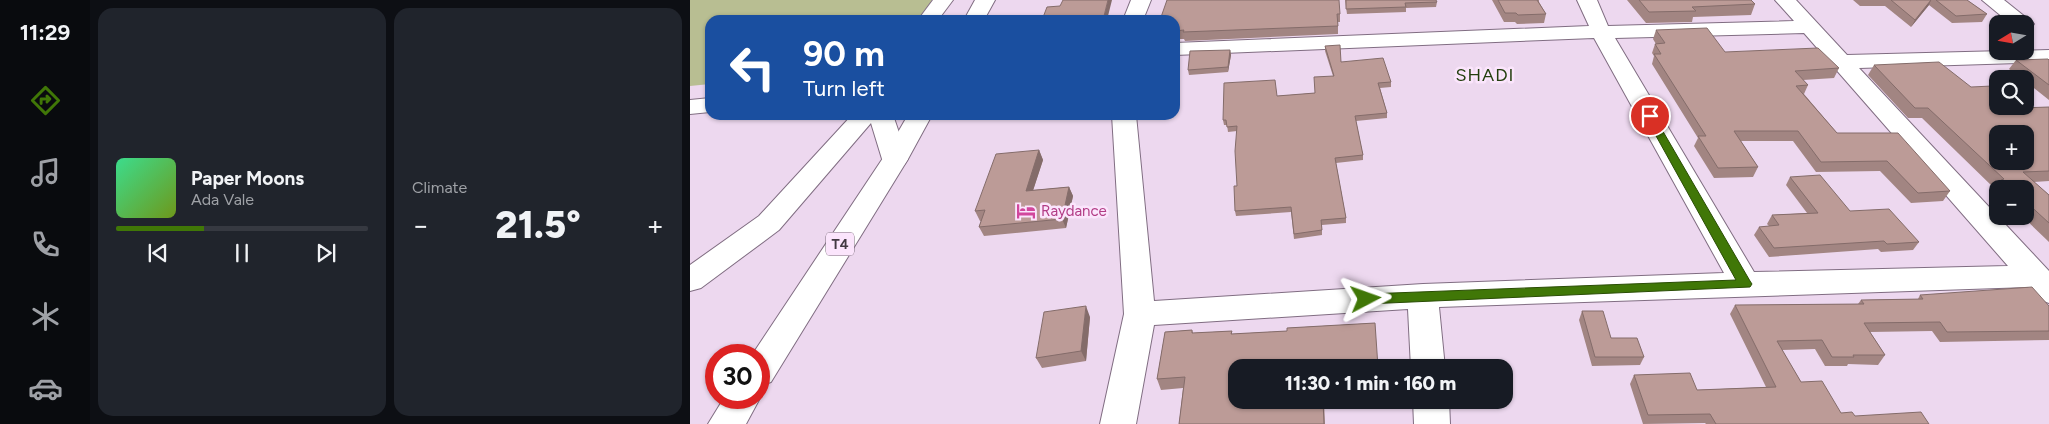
<!DOCTYPE html>
<meta charset="utf-8">
<style>
body{margin:0;font-family:Figtree,sans-serif;background:#20242c;color:#f1f3f6;height:100vh;display:flex;flex-direction:column;font-size:19px;white-space:nowrap}
*{box-sizing:border-box;margin:0}
p{font-size:16px;color:#9ea1a6}
.icon{flex:none;width:28px;height:28px;fill:none;stroke:currentColor;stroke-width:2;stroke-linecap:round;stroke-linejoin:round}
.map{position:relative;flex:1;overflow:hidden}
.details{display:flex;flex-direction:column;gap:8px;padding:8px;background:#0d0f14;width:600px}
.details>*{flex:none}
.top-card{position:absolute;left:15px;top:15px;width:475px;height:105px;border-radius:15px;box-shadow:0 1px 4px #0004;background:#1a4fa0;color:#fff;overflow:hidden}
.needle{width:32px;rotate:259deg}
.fabs{position:absolute;left:1299px;top:15px;display:grid;gap:10px}
.fabs a{display:grid;place-items:center;width:45px;height:45px;border-radius:10px;background:#171b24;box-shadow:0 1px 4px #0004;font-size:25px}
.speed{position:absolute;left:15px;top:344px;display:flex;gap:10px;font-size:25px;font-weight:700;text-align:center}
.speed>*{display:grid;place-content:center;width:65px;height:65px;border-radius:50%;background:#171b24;box-shadow:0 1px 4px #0004;line-height:1}
.speed .limit{border:8px solid #d22;background:#fff;color:#111}
.pin{position:absolute;display:grid;place-items:center;width:42px;height:42px;color:#fff;margin:-21px;border:2px solid #fff;border-radius:50%;box-shadow:0 1px 5px #0007}
.me{position:absolute;width:55px;margin:-28px;rotate:86deg;stroke-linejoin:round;filter:drop-shadow(0 0 4px #0008)}
.turn{display:flex;align-items:center;gap:18px;height:105px;padding:0 15px;font-size:22px}
.turn .icon{width:65px;height:65px;stroke-width:2.5}
.turn b{display:block;font-size:35px;line-height:42px}
.big{font-size:38px;font-weight:800;line-height:1.1}
.details .tile{flex:1;display:flex;flex-direction:column;justify-content:center;gap:8px;min-width:0;padding:0 18px;border-radius:15px;background:#20242c}
.song{display:flex;align-items:center;gap:15px}
.cover{width:60px;height:60px;border-radius:8px;background:linear-gradient(135deg,hsl(150 70% 55%),hsl(80 70% 35%))}
.played{height:5px;border-radius:2px;background:linear-gradient(90deg,#407707 35%,#363941 35%)}
.keys{display:flex;justify-content:space-around;direction:ltr}
.heat{display:flex;justify-content:space-between;align-items:center;font-size:28px;direction:ltr}
.details .tiles{flex:1;display:grid;gap:8px;grid-template-columns:repeat(2,1fr)}
.trip{position:absolute;left:538px;top:359px;width:285px;height:50px;border-radius:15px;background:#171b24;box-shadow:0 1px 4px #0004;font-weight:800;line-height:50px;text-align:center}
main{display:flex;flex:1;min-height:0}
.tab-bar{display:flex;flex-direction:column;width:90px;justify-content:space-around;align-items:center;background:#090b0e;color:#9ea1a6}
.tab-bar .icon{width:35px;height:35px}
.tab-bar .current{color:#407707}
.tab-bar b{font-size:22px;color:#f1f3f6}
.map>svg:first-child{display:block}
</style>
<main>
<nav class="tab-bar">
<b>11:29</b>
<svg class="icon current" aria-label="directions" viewBox="0 0 24 24"><path d="M12 3l9 9-9 9-9-9zM9 14v-3h6M13 9l2 2-2 2"/></svg>
<svg class="icon" aria-label="music" viewBox="0 0 24 24"><path d="M9 18V5l10-2v13"/><circle cx="6" cy="18" r="3"/><circle cx="16" cy="16" r="3"/></svg>
<svg class="icon" aria-label="phone" viewBox="0 0 24 24"><path d="M5 4h4l2 5-3 2q2 4 5 5l2-3 5 2v4C11 20 4 13 5 4z"/></svg>
<svg class="icon" aria-label="climate" viewBox="0 0 24 24"><path d="M12 3v18M4 7l16 10M4 17L20 7"/></svg>
<svg class="icon" aria-label="car" viewBox="0 0 24 24"><path d="M5 17H2v-5l4-1 3-4h7l3 4 3 1v5h-3M9 17h6M6 11h13"/><circle cx="7" cy="17" r="2"/><circle cx="17" cy="17" r="2"/></svg>
</nav>
<section class="details">
<div class="tiles">
<div class="tile">
<div class="song"><i class="cover"></i><div><b>Paper Moons</b><p>Ada Vale</p></div></div>
<div class="played"></div>
<div class="keys"><svg class="icon" aria-label="previous" viewBox="0 0 24 24"><path d="M18 5L8 12l10 7zM5 5v14"/></svg><svg class="icon" aria-label="pause" viewBox="0 0 24 24"><path d="M8 5v14M16 5v14"/></svg><svg class="icon" aria-label="next" viewBox="0 0 24 24"><path d="M6 5l10 7-10 7zM19 5v14"/></svg></div>
</div>
<div class="tile"><p>Climate</p>
<div class="heat"><a>−</a><b class="big">21.5°</b><a>+</a></div>
</div>
</div>
</section>
<div class="map">
<svg width="1359" height="424" viewBox="0 0 1359 424">
<rect width="100%" height="100%" fill="#edd8ef"/>
<path fill="#b8be92" d="M0 0H242L228 20H20V84L0 86Z"/>
<g fill="none" stroke-linecap="round" stroke-linejoin="round">
<g stroke="#806d82" stroke-width="2">
<path id="minor" d="M243 0H263L248 20H228Z
M441 0H461L453 20H433Z
M887 0H907L918 26 1104 21 1085 0H1106L1157 55 1359 50V62L1169 68 1359 271V303L1348 299 1338 287 749 307 755 368H721L718 309 464 325 446 424H410L434 314 422 115H446L464 301 733 284 1034 273 904 38 485 55V43L899 26ZM1114 33 1318 266 1064 272 925 38Z
M1292 0H1314L1344 24 1341 28 1335 30V24H1321Z
M20 98V112L0 114V100Z
M162 115H203L218 159 214 165 205 167 196 165 192 159 181 123 89 230 11 288 0 291V265L69 216Z
M723 400H759L760 424H724Z"/>
</g>
<g stroke="#806d82" stroke-width="2">
<path id="highway" d="M285 0H305L294 20H274Z
M218 115H242L218 159 81 382 69 386V355H62L193 158Z
M69 394 70 398 56 424H18L34 398H69Z"/>
</g>
<use href="#minor" fill="#fff" fill-rule="evenodd"/>
<use href="#highway" fill="#fff" fill-rule="evenodd"/>
</g>
<path fill="#a28582" d="M655 0 747 2 746 7 716 8V12L657 14Z
M802 0H849V2L856 14 854 23 827 24 825 22H814Z
M937 0H1061L1065 4 1061 15 1003 17 1002 22 956 23Z
M1163 0H1277L1297 14 1292 22 1262 23 1239 5 1221 27 1195 6H1170Z
M650 14V22H648V34L495 41 494 39H485V20Z
M966 30 1035 52 1149 68 1144 78 1113 80 1118 85 1114 94 1147 133 1260 191 1253 201 1221 203 1190 171 1126 172 1103 141H1051L1068 167 1063 177 1024 178 1004 146 1008 138 962 64 964 56 962 53 965 44H966L963 39Z
M635 46 651 62 701 82V87L690 88 697 113V118L666 121 673 155V160L646 163 656 218V223L632 225V235L604 239 601 212 546 216 545 211 547 186V131L538 132 537 125H534L533 120 587 96 625 93 643 76 635 51Z
M540 50 541 55 538 72 499 75 498 70Z
M1326 60H1359V100L1335 81V79H1332L1319 69Z
M1184 65 1281 87 1330 108 1359 107V181L1344 182 1359 195V242L1332 216H1335V189H1308V194L1303 190 1304 188 1232 118H1218L1178 75Z
M349 150 353 160 343 190 379 187 383 196 376 228 294 236 289 227 291 221H290L285 211Z
M1100 177 1160 211 1229 242 1223 250 1191 252 1188 249 1079 257 1064 235 1069 227 1079 226 1077 224 1082 215 1117 213 1096 185Z
M1230 295 1359 306V340L1250 342 1242 331 1180 332 1195 355 1188 365 1158 364 1157 366H1135L1125 349 1092 350 1111 382 1151 413 1165 416 1239 424H1016L1015 423 953 424 940 384 944 375 1007 390 1076 387 1040 314 1045 305 1168 304 1171 300 1228 299Z
M892 311 921 338 954 357 950 365 902 366 889 320Z
M400 317 396 361 352 368 346 358Z
M685 323 687 368H546V400H648L634 401 635 424H489L493 388 471 390 467 379 475 332 502 330 503 333 542 331V334L597 331V328Z"/>
<path fill="#846c6a" d="M418 0H422L417 20H413Z
M1241 0 1239 5 1221 27 1225 20Z
M540 50 541 55 538 72V67Z
M349 150 353 160 340 200 336 191Z
M379 187 383 196 376 228 372 219Z
M396 306 400 317 396 361 391 351Z"/>
<path fill="#bc9b97" stroke="#846c6a" fill-rule="evenodd" d="M373 0H418L413 20H352L357 7 370 6Z
M477 0H649L650 14H647L648 26 493 32 494 30 485 31V20H470Z
M656 0H746L747 2 715 3 716 7 656 9Z
M808 0H847L856 14 828 15 826 13H815Z
M949 0H1061L1065 4 1002 7 1006 11 959 12Z
M1201 0H1241L1225 20Z
M1246 0H1277L1297 14 1266 16Z
M1017 28 1035 52 1128 48 1149 68 1105 71 1118 85 1106 86 1147 133H1208L1260 191 1228 193 1197 161 1131 162 1108 131H1044L1068 167 1028 168 1008 136H1016L964 54H971L965 44 975 43 966 30Z
M650 45 651 62 693 58 701 82 688 83 697 113 665 116 673 155 645 158 656 218 631 220 632 230 604 234 601 207 545 211 544 186H547L545 151 547 126 537 127 536 120H533L534 83 585 80 587 96 625 93 624 77 644 76 635 46Z
M540 50 538 67 498 70 500 51Z
M1358 59 1359 60V85L1326 60Z
M1249 62 1281 87 1302 86 1308 90V106H1327L1330 108 1359 107V171L1333 172 1359 195V223L1335 201V189H1321L1311 180 1314 179 1238 108H1225L1184 65ZM1308 134H1335V161H1308Z
M349 150 336 191 379 187 372 219 289 227 295 210 285 211 306 154Z
M1130 175 1160 211 1199 209 1229 242 1197 244 1194 241 1084 248 1069 227 1089 225 1082 215 1128 213 1100 177Z
M1342 287 1359 306V331L1257 332 1250 322 1174 323 1195 355H1163L1164 357H1142L1132 340 1087 341 1111 382 1132 381 1151 413 1162 412 1165 416 1231 412 1239 424H1026L1020 414 958 415 944 375 1000 373 1007 390 1086 387 1045 305 1174 304 1171 300 1233 299 1230 295Z
M396 306 391 351 346 358 354 312Z
M892 311H913L921 338H947L954 357H905Z
M685 323 688 367 546 368V400H633L634 424H489L495 377 467 379 475 332 502 330V333L542 331 541 334 597 331V328Z"/>
<path fill="#407707" stroke="#2a4d05" d="M960 113 964 116 1060 281 1062 284 1060 287 676 304 672 303 670 299 672 296 676 294 1046 280 955 116Z"/>
<defs>
<g id="hotel-bare" transform="scale(1.5)"><path d="M-6-4.5h1.5V1H6V5H4.5V3h-9V5H-6ZM-4 0a1.8 1.8 0 1 1 3.6 0ZM.5 0V-2.5h3Q6-2.5 6 0Z" fill="#d1479c" stroke="#fbe5fc" stroke-width="2.5" paint-order="stroke"/></g>
</defs>
<g fill-rule="evenodd">
<use href="#hotel-bare" x="336" y="211"/>
</g>
<g text-anchor="middle" stroke-width="5" stroke-linejoin="round" paint-order="stroke">
<rect fill="#fbe5fc" stroke="#7a6d7a" stroke-width="1" x="136" y="232.5" width="28" height="23" rx="4"/>
<g font-size="14" font-weight="bold" fill="#423942">
<text x="150" y="249">T4</text>
</g>
<g font-size="15" fill="#b23c85" stroke="#fbe5fc" text-anchor="start">
<text x="351" y="216">Raydance</text>
</g>
<g font-size="18" letter-spacing="1" fill="#243f0f" stroke="#fbe5fc">
<text x="795" y="81">SHADI</text>
</g>
</g>
</svg>
<div class="fabs">
<a><svg class="needle" viewBox="-14 -14 28 28"><path d="M0-13l5 13h-10z" fill="#e53935"/><path d="M0 13l5-13h-10z" fill="#9ea1a6"/></svg></a>
<a><svg class="icon" aria-label="search" viewBox="0 0 24 24"><circle cx="10" cy="10" r="6"/><path d="M15 15l6 6"/></svg></a>
<a>+</a>
<a>−</a>
</div>
<div class="speed"><div class="limit">30</div></div>
<div class="pin" style="left:960px;top:116px;background:#d93025"><svg class="icon" aria-label="arrive" viewBox="0 0 24 24"><path d="M6 21V4h12l-3 4 3 4H6"/></svg></div>
<svg class="me" style="left:676px;top:299px" viewBox="-20 -20 40 40"><path d="M0-17L14 15 0 8-14 15z" fill="#407707" stroke="#fff" stroke-width="4"/></svg>
<div class="trip">11:30 · 1 min · 160 m</div>
<div class="top-card">
<div class="turn"><svg class="icon" aria-label="left" viewBox="0 0 24 24"><path d="M17 20v-9H6M10 6l-5 5 5 5"/></svg><div><b>90 m</b>Turn left</div></div>
</div>
</div>
</main>
